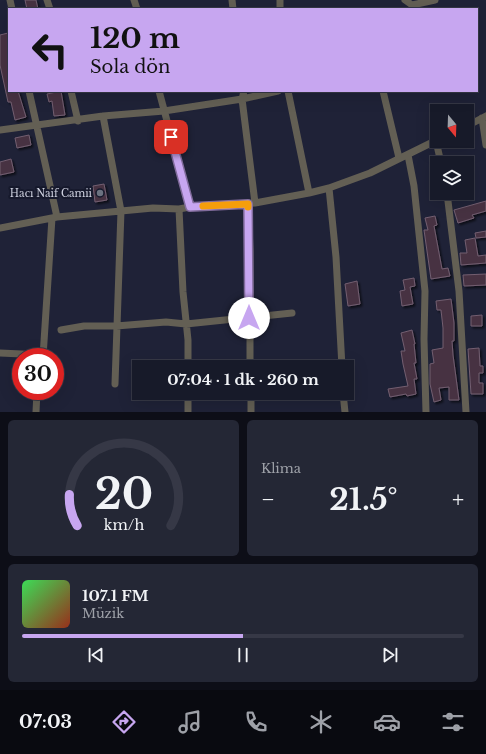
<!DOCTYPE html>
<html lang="tr">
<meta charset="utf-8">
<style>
body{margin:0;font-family:"Libre Baskerville",serif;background:#242735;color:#f1f3f6;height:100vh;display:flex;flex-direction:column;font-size:15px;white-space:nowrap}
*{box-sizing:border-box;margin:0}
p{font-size:13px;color:#9ea1a8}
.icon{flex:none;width:22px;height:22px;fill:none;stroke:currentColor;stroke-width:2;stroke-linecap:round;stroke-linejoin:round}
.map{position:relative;height:412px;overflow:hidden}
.side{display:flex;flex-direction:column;gap:8px;padding:8px;background:#0d0e17;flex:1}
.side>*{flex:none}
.hud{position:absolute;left:8px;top:8px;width:470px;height:84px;border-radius:0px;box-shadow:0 4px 16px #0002,0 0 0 1px #363846;background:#c7a6f0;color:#111;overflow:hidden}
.needle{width:26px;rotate:161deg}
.fabs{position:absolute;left:430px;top:104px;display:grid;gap:8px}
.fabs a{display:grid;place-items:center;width:44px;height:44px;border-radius:0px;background:#171a29;box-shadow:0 4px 16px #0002,0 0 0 1px #363846;font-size:20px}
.speed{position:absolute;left:12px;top:348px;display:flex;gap:8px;font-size:20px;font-weight:700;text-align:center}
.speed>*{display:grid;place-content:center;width:52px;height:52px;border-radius:50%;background:#171a29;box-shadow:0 4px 16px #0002,0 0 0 1px #363846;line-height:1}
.speed .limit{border:6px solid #d22;background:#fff;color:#111}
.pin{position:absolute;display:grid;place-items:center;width:34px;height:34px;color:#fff;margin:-17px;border-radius:8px;box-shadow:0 2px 6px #0006}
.me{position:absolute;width:44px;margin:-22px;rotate:0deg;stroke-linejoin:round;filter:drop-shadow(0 0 3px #0008)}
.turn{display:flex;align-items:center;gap:14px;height:84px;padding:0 16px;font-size:18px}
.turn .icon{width:52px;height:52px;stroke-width:2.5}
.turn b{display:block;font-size:28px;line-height:34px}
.big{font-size:30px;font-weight:700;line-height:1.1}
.side .card{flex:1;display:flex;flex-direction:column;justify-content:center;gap:6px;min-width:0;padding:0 14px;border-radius:6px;background:#242735}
.side .dial{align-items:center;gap:0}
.dial svg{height:104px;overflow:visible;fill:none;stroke:#363846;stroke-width:7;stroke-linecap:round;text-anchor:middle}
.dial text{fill:#f1f3f6;stroke:none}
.song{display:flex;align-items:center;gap:12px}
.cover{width:48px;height:48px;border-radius:6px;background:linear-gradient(135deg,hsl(130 70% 55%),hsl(10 70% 35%))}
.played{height:4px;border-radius:2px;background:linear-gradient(90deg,#c7a6f0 50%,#363846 50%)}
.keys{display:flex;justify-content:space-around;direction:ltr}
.heat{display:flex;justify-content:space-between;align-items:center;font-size:22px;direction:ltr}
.side .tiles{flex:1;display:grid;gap:8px;grid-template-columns:1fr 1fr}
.card:last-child{grid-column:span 2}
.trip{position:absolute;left:132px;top:360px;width:222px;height:40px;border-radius:0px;background:#171a29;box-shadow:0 4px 16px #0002,0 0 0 1px #363846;font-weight:700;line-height:40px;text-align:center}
.tab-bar{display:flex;height:64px;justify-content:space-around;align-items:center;background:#090a10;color:#9ea1a8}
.tab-bar .icon{width:28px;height:28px}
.tab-bar .active{color:#c7a6f0}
.tab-bar b{font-size:18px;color:#f1f3f6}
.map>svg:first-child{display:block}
</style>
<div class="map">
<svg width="486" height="412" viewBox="0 0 486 412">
<defs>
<filter id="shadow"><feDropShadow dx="2" dy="2" stdDeviation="1" flood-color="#0009"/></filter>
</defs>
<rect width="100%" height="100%" fill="#1f2237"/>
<path fill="#463343" stroke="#735e70" filter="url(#shadow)" d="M25 0H36L38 9H27Z
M8 33 9 91H18L26 117 15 120 11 102H8L0 65V35Z
M61 91 65 115 54 116 52 101 49 102 47 94Z
M29 135 31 145 17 148 15 138Z
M11 159 14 172 0 175V162Z
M104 184 107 200 95 202 93 186Z
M486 201V211L472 215 474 218 458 223 454 210Z
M435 216 437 225 434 226 442 269 448 268 450 276 431 279 424 230H428L425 218Z
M486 231V237L476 238 475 233Z
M475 238 478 256 486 255V263L461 265 460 253H467L465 240Z
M486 274V285L464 286 463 275Z
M414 278 415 286 410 287 413 304 402 306 400 291 405 290 403 280Z
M357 281 360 304 348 306 345 284Z
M451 299 454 323V341H452L453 355 459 400H449V387L439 388 441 400 434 402 430 384V364L434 363 432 350 443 348V328L441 310H437L436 301Z
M482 315V326H471V316Z
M412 330 415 344H414L416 363H414L417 379H414L416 394 407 396 406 394 390 397 388 389 408 386 403 364 401 351H405L401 333Z
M479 348 480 366H483V373H479V383H483V394H471L468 349Z"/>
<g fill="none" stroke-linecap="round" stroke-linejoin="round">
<path stroke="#635f54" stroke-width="7" d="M10 0 12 9
M47 0 50 9
M134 0 137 9
M232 0 233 9
M280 0V9
M405 0 412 5 435 0
M29 91 57 217
M71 91 78 121
M159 91 190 207
M244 91 242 99 255 203
M288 91 309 193
M383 91 399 158
M103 116 121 211 115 384
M482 118 486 145
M467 126 486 116
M0 130 103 116 164 111 242 99 278 91
M436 141 441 163
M408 155 414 186 425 291 424 339 426 412
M329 188 336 257 342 367
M447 193 459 291 466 412
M248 204 250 250V367
M179 209 183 292 188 340V367
M0 228 57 217 153 208 179 209 190 207 255 203 309 193 329 188 370 173 437 140
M61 330 84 326H116L166 322 186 324 292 313
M0 353 43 355
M43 357 52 218
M251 393V412
M343 393 345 412
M36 412 37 391
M188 412V393"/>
</g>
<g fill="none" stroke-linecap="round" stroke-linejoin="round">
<g stroke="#816c9c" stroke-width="10">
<path id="route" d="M171 137 190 207 248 204 249 318"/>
</g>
<use href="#route" stroke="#c7a6f0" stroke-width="7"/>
<path stroke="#f59e0b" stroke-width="7" d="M203 206 248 204V207"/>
</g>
<circle fill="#6b7280" stroke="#16192c" stroke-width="1.5" cx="100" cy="193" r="4"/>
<g text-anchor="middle" stroke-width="4" stroke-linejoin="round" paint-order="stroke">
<g font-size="10" fill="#cfd2e0" stroke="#16192c" text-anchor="end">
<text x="92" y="197">Hacı Naif Camii</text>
</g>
</g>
</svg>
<div class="fabs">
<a><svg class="needle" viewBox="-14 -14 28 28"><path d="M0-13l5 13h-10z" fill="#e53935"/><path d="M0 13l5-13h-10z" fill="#9ea1a8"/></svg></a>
<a><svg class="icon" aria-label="layers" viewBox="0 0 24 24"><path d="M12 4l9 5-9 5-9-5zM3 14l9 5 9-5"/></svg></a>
</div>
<div class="speed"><div class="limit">30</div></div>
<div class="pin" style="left:171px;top:137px;background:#d93025"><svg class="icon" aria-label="arrive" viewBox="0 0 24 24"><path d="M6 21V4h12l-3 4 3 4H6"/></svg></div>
<svg class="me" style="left:249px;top:318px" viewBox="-20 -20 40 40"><circle r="19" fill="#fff"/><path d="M0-13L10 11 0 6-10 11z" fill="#c7a6f0"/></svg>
<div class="trip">07:04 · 1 dk · 260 m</div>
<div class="hud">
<div class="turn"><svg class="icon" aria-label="left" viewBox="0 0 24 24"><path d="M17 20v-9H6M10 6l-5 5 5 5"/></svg><div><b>120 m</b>Sola dön</div></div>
</div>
</div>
<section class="side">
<div class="tiles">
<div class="card dial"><svg viewBox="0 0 100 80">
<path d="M14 69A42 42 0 1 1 86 69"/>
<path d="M14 69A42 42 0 0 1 8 45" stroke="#c7a6f0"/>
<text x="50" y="56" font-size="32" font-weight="700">20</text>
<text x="50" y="72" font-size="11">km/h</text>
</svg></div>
<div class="card"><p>Klima</p>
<div class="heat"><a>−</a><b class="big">21.5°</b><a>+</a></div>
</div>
<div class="card">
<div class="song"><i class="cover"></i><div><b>107.1 FM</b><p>Müzik</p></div></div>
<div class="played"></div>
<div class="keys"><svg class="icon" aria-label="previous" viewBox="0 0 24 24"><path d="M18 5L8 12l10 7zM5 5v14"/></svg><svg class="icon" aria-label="pause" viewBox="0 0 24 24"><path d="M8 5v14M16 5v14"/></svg><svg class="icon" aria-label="next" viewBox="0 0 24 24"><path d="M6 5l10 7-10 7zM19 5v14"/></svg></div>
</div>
</div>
</section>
<nav class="tab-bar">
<b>07:03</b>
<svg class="icon active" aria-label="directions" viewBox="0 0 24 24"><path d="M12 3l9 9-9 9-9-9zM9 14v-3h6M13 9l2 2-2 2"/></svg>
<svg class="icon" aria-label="music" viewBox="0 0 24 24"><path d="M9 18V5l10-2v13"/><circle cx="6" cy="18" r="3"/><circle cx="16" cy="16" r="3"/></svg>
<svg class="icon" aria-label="phone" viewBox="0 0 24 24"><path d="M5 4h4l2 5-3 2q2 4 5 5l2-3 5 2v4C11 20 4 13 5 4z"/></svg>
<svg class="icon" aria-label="climate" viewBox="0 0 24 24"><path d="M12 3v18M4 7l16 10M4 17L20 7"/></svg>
<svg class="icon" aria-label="car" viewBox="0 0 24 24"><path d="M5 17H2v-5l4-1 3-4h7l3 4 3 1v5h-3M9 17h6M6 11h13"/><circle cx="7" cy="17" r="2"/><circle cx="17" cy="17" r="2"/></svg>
<svg class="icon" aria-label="filters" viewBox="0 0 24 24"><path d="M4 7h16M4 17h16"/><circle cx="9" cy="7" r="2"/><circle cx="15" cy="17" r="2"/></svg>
</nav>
